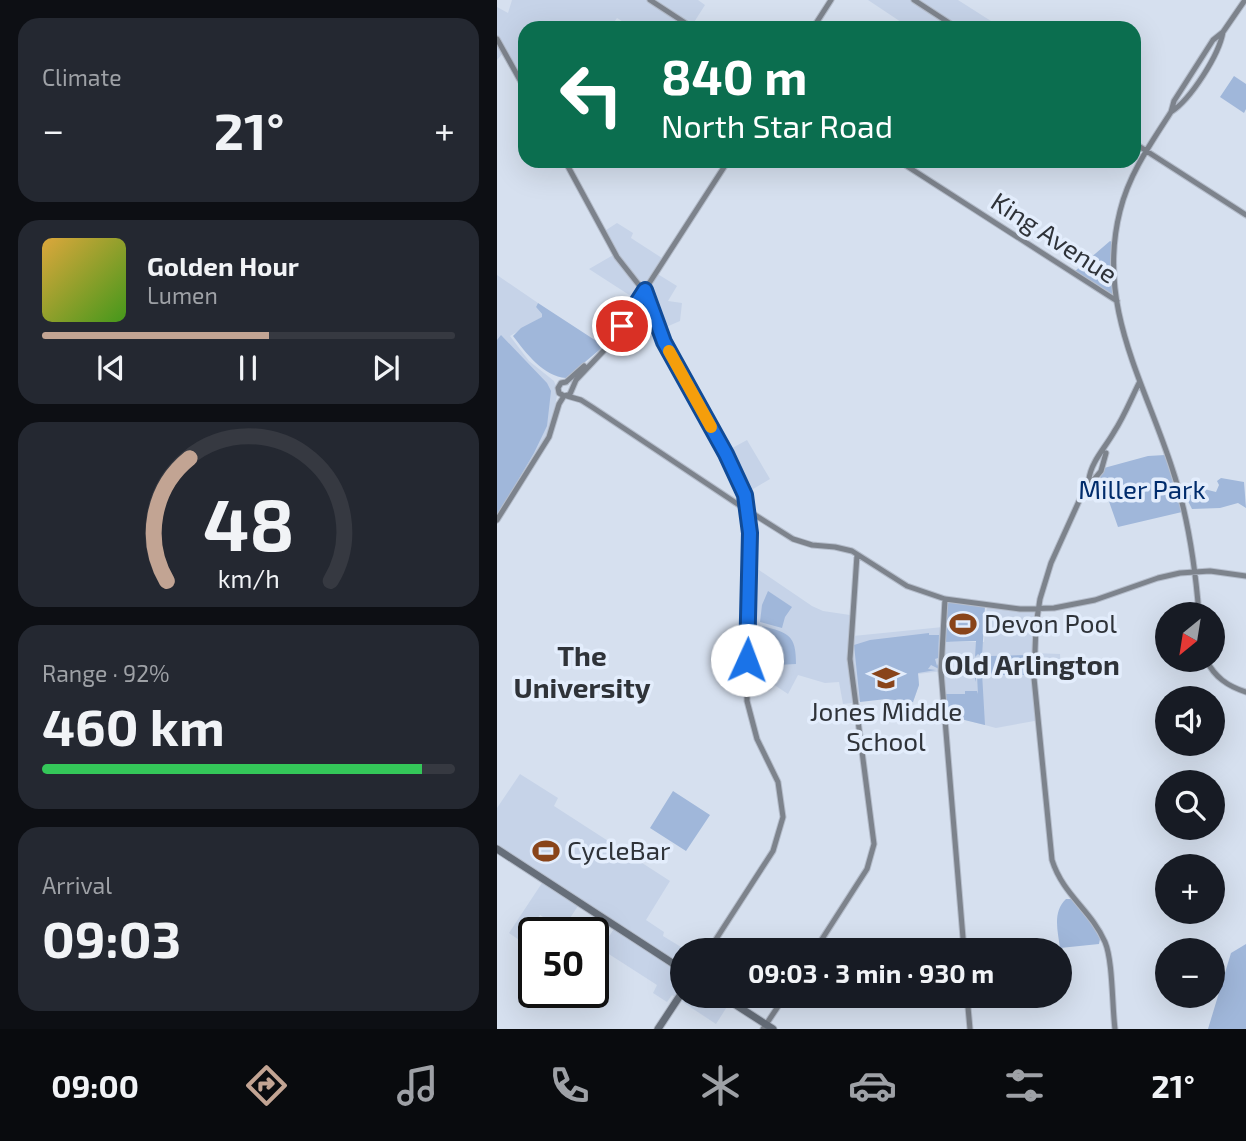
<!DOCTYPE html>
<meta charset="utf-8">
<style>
body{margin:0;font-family:"Exo 2",sans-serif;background:#242831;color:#f1f3f6;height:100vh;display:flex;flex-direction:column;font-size:26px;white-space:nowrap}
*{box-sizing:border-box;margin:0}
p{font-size:23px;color:#9ea1a6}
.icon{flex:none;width:38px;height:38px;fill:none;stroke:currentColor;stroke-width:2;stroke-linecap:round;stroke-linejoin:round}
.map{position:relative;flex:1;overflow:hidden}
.sheet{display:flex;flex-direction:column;gap:18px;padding:18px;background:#0d0f14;width:497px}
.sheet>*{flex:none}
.banner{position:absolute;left:21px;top:21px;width:623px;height:147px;border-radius:21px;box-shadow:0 7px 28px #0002;background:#0b6e4f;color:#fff;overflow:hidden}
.needle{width:46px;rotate:210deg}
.buttons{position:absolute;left:658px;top:602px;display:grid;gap:14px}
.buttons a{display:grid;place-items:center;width:70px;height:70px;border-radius:50%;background:#171b24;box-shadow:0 7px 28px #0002;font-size:35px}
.speed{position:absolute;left:21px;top:917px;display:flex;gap:14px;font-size:35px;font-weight:700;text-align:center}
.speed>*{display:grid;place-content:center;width:91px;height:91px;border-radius:50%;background:#171b24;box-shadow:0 7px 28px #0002;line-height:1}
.speed .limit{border:4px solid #111;border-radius:10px;background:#fff;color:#111}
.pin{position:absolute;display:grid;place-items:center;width:60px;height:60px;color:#fff;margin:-30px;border:4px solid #fff;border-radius:50%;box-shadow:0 2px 7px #0007}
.me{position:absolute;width:77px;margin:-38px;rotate:2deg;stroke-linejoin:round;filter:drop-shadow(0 0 5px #0008)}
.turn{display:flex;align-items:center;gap:24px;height:147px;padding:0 28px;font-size:32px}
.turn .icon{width:91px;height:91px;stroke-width:2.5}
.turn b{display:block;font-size:49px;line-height:60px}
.big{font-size:52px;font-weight:700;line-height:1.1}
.sheet .card{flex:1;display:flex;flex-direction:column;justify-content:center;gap:10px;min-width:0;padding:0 24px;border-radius:21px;background:#242831}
.sheet .dial{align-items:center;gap:0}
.dial svg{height:182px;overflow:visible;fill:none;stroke:#363941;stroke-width:7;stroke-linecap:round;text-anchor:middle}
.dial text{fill:#f1f3f6;stroke:none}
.song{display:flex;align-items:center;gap:21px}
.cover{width:84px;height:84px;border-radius:10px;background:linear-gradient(135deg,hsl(40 70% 55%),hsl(100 70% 35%))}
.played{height:7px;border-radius:4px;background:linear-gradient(90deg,#c2a493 55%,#363941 55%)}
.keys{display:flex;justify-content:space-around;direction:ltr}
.heat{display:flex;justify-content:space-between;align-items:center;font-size:38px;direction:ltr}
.charge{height:10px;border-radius:5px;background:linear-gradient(90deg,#34c759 92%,#363941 0)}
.trip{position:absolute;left:173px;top:938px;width:402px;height:70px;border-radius:35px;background:#171b24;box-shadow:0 7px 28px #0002;font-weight:700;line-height:70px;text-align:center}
.tab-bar{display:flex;height:112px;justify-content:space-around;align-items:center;background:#090b0e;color:#9ea1a6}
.tab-bar .icon{width:49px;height:49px}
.tab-bar .selected{color:#c2a493}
.tab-bar b{font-size:32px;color:#f1f3f6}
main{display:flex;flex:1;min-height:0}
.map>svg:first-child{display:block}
</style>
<main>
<section class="sheet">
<div class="card"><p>Climate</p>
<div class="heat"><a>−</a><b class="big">21°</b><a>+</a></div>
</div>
<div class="card">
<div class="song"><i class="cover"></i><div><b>Golden Hour</b><p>Lumen</p></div></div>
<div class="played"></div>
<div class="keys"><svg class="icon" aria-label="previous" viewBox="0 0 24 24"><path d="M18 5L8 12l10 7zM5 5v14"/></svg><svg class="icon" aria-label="pause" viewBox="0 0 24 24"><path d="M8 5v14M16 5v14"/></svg><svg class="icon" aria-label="next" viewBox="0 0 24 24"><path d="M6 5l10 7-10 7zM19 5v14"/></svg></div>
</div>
<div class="card dial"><svg viewBox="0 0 100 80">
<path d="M14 69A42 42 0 1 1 86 69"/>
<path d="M14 69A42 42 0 0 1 24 15" stroke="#c2a493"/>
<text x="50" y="56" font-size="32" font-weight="700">48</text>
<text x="50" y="72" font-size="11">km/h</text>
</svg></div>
<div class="card"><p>Range · 92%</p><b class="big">460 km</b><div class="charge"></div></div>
<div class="card"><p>Arrival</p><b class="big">09:03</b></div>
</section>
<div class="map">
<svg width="749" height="1029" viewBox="0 0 749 1029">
<rect width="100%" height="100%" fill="#d6e0ef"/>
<path fill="#c6d3e8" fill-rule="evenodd" d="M15 0H201L208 5 194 27 186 22 183 28H136L120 18 113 28H28V90L7 52 0 60V7L11 13Z
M371 0H461L505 28H413Z
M120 223 136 233 134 238 168 260 159 273 180 286 171 301 185 303 183 321 162 330 160 324 141 332 126 323 140 300 92 269 118 254 106 232Z
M0 275 41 303 39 307 45 314V317L13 336 32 361 57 381 61 391 56 415 57 424 0 520Z
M250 440 273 479 246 495 226 453Z
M257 570H262L315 606 326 611 353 615 351 645 355 703 346 704 342 682 328 683 301 675 291 694 252 668Z
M490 605 540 610 537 653 563 654 564 675 539 677 543 720 499 728 450 715 446 671 421 674 422 685 416 702 389 699 361 701 356 667V636L446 627 453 642H487ZM494 656H534V672L489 675Z
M23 774 61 798 57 806 173 881 149 920 167 932 166 936 189 950H186V996H223L233 1002 219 1024 175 995 170 1002 156 993 160 985 104 949 120 924 0 845V808Z
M45 883 81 906 67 927 57 920 55 923 43 915 25 942 12 933Z"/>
<path fill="#a0b7da" d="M737 76 749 84V109L747 113 723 97Z
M613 241 615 242 617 296 577 272Z
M41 303 107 346 69 378C47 377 28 352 16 336L24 328 45 317V314L39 307Z
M4 335 50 383 54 391 50 426 37 453 0 516V340Z
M668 455 685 512 621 527 603 476 607 468 651 456Z
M724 478 747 482 749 508 741 503 723 508 695 509 687 493 697 496 705 494 707 489 719 492 722 485 720 481Z
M271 591 295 607 288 617 285 628 263 622 265 605Z
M453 601 488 606 485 657 481 654 478 657 479 641 446 642 449 606Z
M265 626C292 633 299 635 299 664L262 666Z
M432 633V635H442L441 658 438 659 440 666 442 662V669L434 665 431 669 439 670 421 673 422 685 416 702 389 699 363 702 357 645 373 640Z
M486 652 494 656 532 655 534 656V672L528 675H489L487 678Z
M478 673H485L488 725 451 716V707L450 711 447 694H468V691H480L481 694 480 675 478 682Z
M176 791 213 815 189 851 153 828Z
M569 899H574L595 924 603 939 602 944 563 948C561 932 555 912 569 899Z
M749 944V1029H711L734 953Z"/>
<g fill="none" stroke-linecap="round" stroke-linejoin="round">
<g stroke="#b5bdcb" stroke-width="7">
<path id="secondary" d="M153 0 196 28
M417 0 460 28
M316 28 334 0
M0 39 28 89
M674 112C694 99 722 55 726 32
M637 143 749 215
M68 161 120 257 153 299 167 342 236 468 246 491 251 510 253 548 250 701 260 739 281 782 286 817 276 851 212 950
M402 161 620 301
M69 382 64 383 61 388 62 393 67 396 73 394 79 380 113 344 231 161
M69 382 87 366
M70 396 84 400 95 407 239 503 296 539 315 545 338 547 355 551 410 586 448 599 523 609 557 608 598 600 661 578 683 573 713 571 749 576
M594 483 604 471 609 453
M0 520 52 437 62 404 67 396
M448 599 444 671 467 950
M702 614C698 564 691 515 675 468 647 381 599 306 623 211 632 174 654 143 674 112L677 101 716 40 726 32 748 0
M709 660C718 677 730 686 749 692
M318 950 370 869 377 844 353 659 360 555
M470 996 473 1029
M266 1029 288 996
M618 1029C615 1006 616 961 608 942 594 910 566 895 555 860L537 678 539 625 543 599 554 563 592 479C594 462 608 448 617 432 627 417 634 399 642 383"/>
</g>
<g stroke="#b5bdcb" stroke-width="9">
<path id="primary" d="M0 849 186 970
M225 996 276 1029
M161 1029 186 991"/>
</g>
<use href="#secondary" stroke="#7d838c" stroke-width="5"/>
<use href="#primary" stroke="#666e79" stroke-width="7"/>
</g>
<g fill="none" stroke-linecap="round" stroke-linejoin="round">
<g stroke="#114b97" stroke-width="18">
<path id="route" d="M125 326 148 290 167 342 229 454 248 495 253 533 250 660"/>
</g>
<use href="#route" stroke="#1a73e8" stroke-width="12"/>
<path stroke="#f59e0b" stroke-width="12" d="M172 351 214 427"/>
</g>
<defs>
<g id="stadium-bare" transform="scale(2.1)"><path d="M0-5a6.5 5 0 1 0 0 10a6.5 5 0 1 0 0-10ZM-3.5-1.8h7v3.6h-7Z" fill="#89441a" stroke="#e3edfc" stroke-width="2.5" paint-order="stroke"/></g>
<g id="school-bare" transform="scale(2.1)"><path d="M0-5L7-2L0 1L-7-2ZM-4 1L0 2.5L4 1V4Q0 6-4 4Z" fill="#89441a" stroke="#e3edfc" stroke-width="2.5" paint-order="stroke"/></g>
</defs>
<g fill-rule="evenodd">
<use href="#stadium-bare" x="466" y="624"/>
<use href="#school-bare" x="389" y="678"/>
<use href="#stadium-bare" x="49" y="851"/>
</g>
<g text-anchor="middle" stroke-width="7" stroke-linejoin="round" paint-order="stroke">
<g font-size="26" fill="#2f3339" stroke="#e3edfc">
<text transform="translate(557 238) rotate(33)" y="9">King Avenue</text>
</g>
<g font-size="26" fill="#002c6c" stroke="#e3edfc">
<text x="645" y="499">Miller Park</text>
</g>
<g font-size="26" fill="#2f3339" stroke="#e3edfc" text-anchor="start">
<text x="487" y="633">Devon Pool</text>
<text x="389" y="721" text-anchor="middle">Jones Middle<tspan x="389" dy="30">School</tspan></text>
<text x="70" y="860">CycleBar</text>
</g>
<g font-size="28" font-weight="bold" fill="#2f3339" stroke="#e3edfc">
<text x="85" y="666">The<tspan x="85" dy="32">University</tspan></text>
<text x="535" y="675">Old Arlington</text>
</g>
</g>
</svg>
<div class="buttons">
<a><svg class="needle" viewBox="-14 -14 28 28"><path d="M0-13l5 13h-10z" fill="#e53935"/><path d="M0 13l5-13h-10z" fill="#9ea1a6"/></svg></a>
<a><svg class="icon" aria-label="sound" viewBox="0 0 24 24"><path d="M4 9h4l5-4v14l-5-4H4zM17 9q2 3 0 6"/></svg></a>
<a><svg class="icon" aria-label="search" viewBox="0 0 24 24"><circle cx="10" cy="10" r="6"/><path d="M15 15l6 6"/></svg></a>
<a>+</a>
<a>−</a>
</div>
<div class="speed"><div class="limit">50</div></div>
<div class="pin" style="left:125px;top:326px;background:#d93025"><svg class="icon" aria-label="arrive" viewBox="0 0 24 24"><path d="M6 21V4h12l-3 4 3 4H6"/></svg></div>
<svg class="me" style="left:250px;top:660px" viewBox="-20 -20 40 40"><circle r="19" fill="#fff"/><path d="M0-13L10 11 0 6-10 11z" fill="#1a73e8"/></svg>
<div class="trip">09:03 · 3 min · 930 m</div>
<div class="banner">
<div class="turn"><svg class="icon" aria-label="left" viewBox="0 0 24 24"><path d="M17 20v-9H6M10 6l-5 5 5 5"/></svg><div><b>840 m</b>North Star Road</div></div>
</div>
</div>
</main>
<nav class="tab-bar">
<b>09:00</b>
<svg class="icon selected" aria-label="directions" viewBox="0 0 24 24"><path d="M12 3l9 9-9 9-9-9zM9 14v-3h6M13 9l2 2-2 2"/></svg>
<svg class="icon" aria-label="music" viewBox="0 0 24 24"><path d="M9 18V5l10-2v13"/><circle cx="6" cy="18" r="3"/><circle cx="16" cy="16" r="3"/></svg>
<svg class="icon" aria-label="phone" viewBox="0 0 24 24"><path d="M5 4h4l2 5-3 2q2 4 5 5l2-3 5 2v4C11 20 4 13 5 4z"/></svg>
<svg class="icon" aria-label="climate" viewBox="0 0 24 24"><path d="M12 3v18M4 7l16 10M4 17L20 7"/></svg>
<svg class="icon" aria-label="car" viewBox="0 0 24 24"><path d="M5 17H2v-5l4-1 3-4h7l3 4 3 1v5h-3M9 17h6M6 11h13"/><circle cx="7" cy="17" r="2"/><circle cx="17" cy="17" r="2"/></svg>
<svg class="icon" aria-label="filters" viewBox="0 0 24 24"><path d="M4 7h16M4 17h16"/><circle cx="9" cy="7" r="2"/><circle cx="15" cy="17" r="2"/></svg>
<b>21°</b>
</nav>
